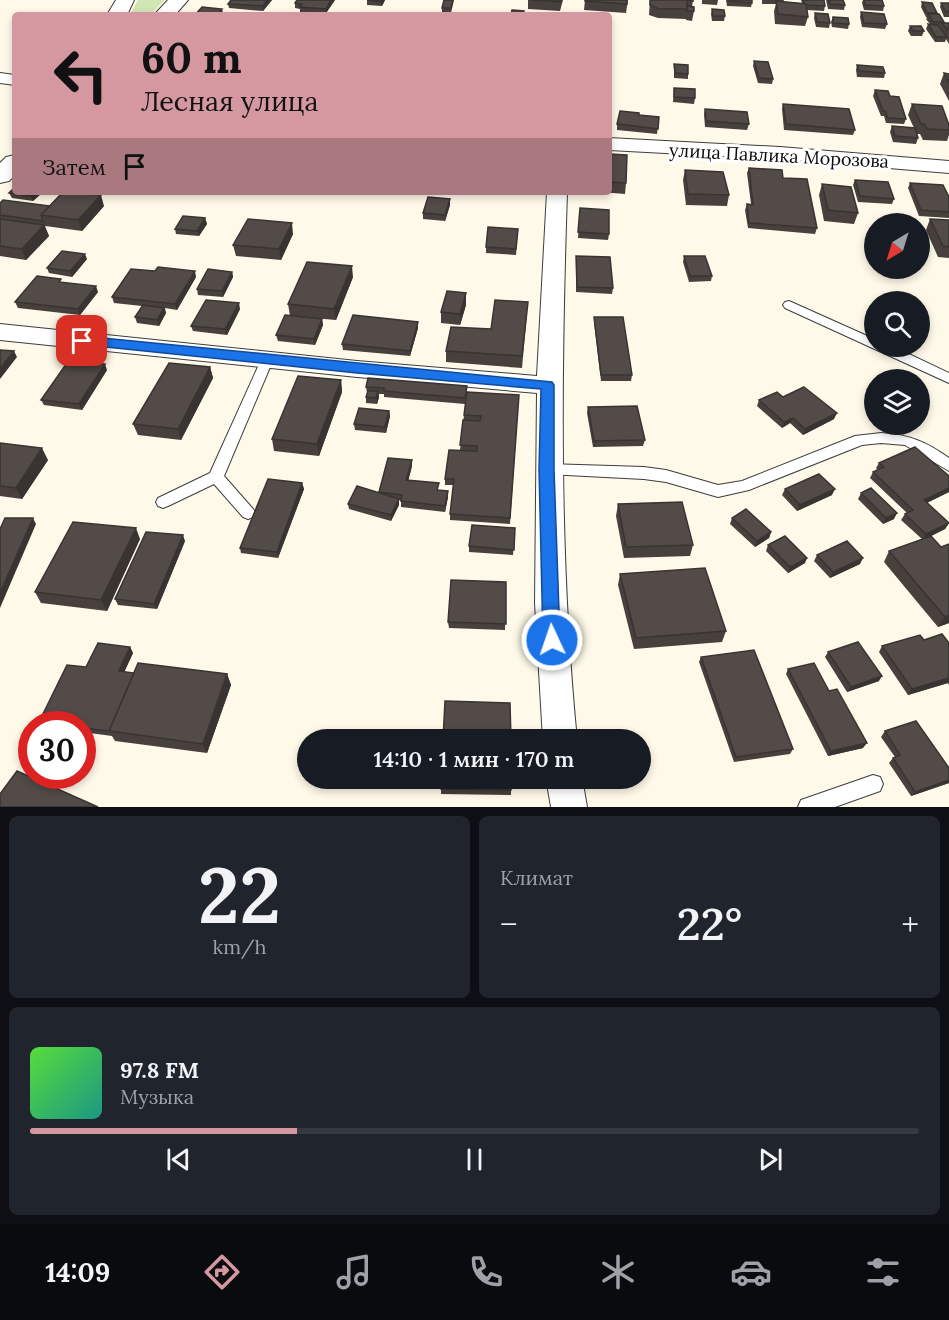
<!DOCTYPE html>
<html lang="ru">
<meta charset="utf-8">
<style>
body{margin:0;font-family:Lora,serif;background:#20242c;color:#f1f3f6;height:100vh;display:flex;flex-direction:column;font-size:22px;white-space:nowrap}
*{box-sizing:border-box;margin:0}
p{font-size:20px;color:#9ea1a6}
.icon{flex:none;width:33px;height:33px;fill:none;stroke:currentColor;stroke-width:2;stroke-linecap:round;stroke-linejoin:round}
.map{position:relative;height:807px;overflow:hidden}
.sheet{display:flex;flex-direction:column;gap:9px;padding:9px;background:#0d0f14;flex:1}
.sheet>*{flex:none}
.guide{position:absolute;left:12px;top:12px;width:600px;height:183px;border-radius:6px;box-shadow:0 3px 9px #0003;background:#d598a0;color:#111;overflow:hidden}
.needle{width:39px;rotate:218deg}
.fabs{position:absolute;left:864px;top:213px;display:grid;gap:12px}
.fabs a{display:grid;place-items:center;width:66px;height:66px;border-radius:50%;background:#171b24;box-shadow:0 3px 9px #0003;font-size:30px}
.speed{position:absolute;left:18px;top:711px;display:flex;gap:12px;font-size:30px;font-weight:700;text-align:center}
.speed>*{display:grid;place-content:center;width:78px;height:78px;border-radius:50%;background:#171b24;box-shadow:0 3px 9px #0003;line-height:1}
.speed .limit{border:9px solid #d22;background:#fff;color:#111}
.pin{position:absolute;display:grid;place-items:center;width:51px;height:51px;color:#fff;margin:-26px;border-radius:12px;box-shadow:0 3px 9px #0006}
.me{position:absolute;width:66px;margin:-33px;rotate:357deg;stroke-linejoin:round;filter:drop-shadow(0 0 4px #0008)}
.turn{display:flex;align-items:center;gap:21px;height:126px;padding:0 30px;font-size:27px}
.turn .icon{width:78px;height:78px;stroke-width:2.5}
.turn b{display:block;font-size:42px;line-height:51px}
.then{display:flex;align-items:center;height:57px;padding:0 30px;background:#0003;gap:12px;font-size:22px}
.big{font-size:45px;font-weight:600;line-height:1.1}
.sheet .tile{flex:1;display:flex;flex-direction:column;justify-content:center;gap:9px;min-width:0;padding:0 21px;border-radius:9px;background:#20242c}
.sheet .dial{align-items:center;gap:0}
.dial b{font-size:78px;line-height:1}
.song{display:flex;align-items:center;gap:18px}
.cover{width:72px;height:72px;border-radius:9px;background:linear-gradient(135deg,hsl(110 70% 55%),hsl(170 70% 35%))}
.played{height:6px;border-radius:3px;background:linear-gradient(90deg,#d598a0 30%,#363941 30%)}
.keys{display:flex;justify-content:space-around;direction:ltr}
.heat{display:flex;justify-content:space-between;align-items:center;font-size:33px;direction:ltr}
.sheet .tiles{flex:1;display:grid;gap:9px;grid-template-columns:1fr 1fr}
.tile:last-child{grid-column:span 2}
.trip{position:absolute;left:297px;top:729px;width:354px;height:60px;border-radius:30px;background:#171b24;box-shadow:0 3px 9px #0003;font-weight:600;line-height:60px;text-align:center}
.tabs{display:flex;height:96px;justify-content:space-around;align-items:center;background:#090b0e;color:#9ea1a6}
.tabs .icon{width:42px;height:42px}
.tabs .on{color:#d598a0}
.tabs b{font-size:27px;color:#f1f3f6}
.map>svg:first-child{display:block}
</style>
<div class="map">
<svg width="949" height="807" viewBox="0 0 949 807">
<rect width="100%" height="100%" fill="#fef9e8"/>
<path fill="#d0e6b4" d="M138 0H165L150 15H130Z"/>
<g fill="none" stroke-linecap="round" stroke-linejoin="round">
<g stroke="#3d3d3d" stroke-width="2">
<path id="service" d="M789 301 874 339V346H892L949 373V383L785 308 783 305 785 302Z
M267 356 273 360 224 476 253 509 256 513 253 517 248 519 243 517 214 484 168 506 163 508 158 506 156 502 158 498 210 473 261 360Z
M881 433C910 435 925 441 949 458V471L905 445 881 443 862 445 749 490 718 497 666 482 644 479 547 474 542 473 540 469 542 465 547 464 644 467 666 470 718 485 742 481 855 436Z
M873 775 880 777 883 784 880 791 835 807H798L801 800Z"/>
</g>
<g stroke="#3d3d3d" stroke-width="2">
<path id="minor" d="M0 73 15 75V85L0 83Z
M609 138 780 147 949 161V173L780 159 609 150Z
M547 192H567C561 375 559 557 577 740H543L535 603 537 393 357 377 0 340V324L357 361 537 376Z
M546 778H582L587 807H551Z"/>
</g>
<g stroke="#3d3d3d" stroke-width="2">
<path id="tertiary" d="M116 0H134L127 15H107Z
M168 0H188L175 15H154Z
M15 155V175L9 181 0 183V163L6 157Z"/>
</g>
<use href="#service" fill="#fff" fill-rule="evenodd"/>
<use href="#minor" fill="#fff" fill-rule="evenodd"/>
<use href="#tertiary" fill="#fff" fill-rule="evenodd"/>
</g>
<path fill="#47403d" d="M272 0 263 11 229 8 228 4Z
M297 0H335L326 13 300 12V9L295 8V3Z
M367 0H385L382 6 367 5Z
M444 0H454L451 13H442V8Z
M528 0H563L560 11 528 9Z
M585 0H628L626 13 584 10Z
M650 0H693L692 7 694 11 692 21 686 20V18V19L658 18 649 15Z
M702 0H718L717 5 702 4Z
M726 0H752V3L751 7 727 6Z
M762 0H784L783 2 802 3 801 0H824L825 6 824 11 807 10 808 17 805 26 775 24 774 11 776 4H762Z
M826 0H843L845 5 844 10 828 9Z
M863 0H882L884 6 883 11 864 10 862 3Z
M922 2 937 13V14L944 22V23H949V44L946 39 945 42H935L926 29 928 24H930L926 19 927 18 926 17 921 7Z
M941 3H949V17H944L940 7Z
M712 9 725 16 724 21H712L711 14Z
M861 12 887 24 885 29 862 27 860 17Z
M815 13 830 23 829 28 816 27 814 18Z
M833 17 849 24 848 29 832 27 831 22Z
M910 26 924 31 922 36H911L908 31Z
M754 61 773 79 772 84 758 83 753 66Z
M674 64 688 74V79L674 78Z
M857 65 885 73 884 78 857 77 856 70Z
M944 73 949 74V101L940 84Z
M674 88 695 98 694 104 673 102Z
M875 90 906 119 904 124 886 123 884 116H881L873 96Z
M783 104 855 130 853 135 784 130 782 109Z
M912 104 949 125V135L947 141 923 140 920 134H917L918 138 916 144 893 142 890 132 892 126 914 128 908 115Z
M705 109 749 124 747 130 705 127 704 114Z
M639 115 659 117 657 134 617 130V124Z
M609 154 626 183 625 194 601 192H609Z
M749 168 783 178 817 228 815 234 748 228 745 210 747 204H751L747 173Z
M685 170 729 195 727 206 686 205 683 180Z
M855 180 894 199 892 204 858 202 853 185Z
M910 183 949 197V218L919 216 908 188Z
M822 184 858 213 854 224 824 221 819 195Z
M15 192H43L33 201 12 198 9 193Z
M0 203 50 206H104L82 231 45 226 49 236 26 260 0 256Z
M450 205 445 221 423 219V213Z
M580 208 609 234 608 240 578 238Z
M205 218 207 224 199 236 176 234 175 229Z
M930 219 949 220V258L938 257 926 230Z
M518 229 516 255 486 253V247Z
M293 234 281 260 236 256 233 245Z
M576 256 613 288 612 294 576 292Z
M684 256 712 276 711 281 689 282 683 262Z
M87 259 72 277 49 273 47 268Z
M232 272 233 277 223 297 198 295 197 289Z
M196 277 177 310 165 308 166 313 159 326 137 323 135 317 142 306 114 303 112 297Z
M353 277 336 320 290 316 288 304Z
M63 282 98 292 80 315 18 308 15 302Z
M466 305 460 325 441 323V312Z
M240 309 227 335 193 331 191 326Z
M527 313 522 368 446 362V351Z
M594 317 632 375 631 381H601L594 322Z
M322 319 323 325 315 345 278 341 276 335Z
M418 322V328L410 356 343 350 342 344Z
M210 367 213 378 181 440 138 435 133 424Z
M107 370 82 410 44 405 41 400Z
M341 380 342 392 319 456 274 451 272 439Z
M366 387 467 392 465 404 384 397V394H379V397L377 404 366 403V397L367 393Z
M519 395 510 524 450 520V514L454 485H445V479L460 450 464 415Z
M783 397 834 419 803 435 790 423 782 428 757 406 759 400Z
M588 407 645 440 643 446 593 447 587 413Z
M389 411 390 416 386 433 355 430 354 424Z
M0 443 48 460 22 499 0 496Z
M879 463 949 476V492L927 503 949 523 945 529 931 536 949 623 938 627 884 562 889 551 922 539 901 520 905 514 907 513 870 478 873 472 878 470 876 468Z
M412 466 408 480 439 490 448 497 445 512 401 507V501L399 500V505L391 521 349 509 348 504 379 493Z
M302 483 304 489 278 558 241 553 240 548Z
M785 489 832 495 797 511 782 495Z
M861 493 894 519 883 524 858 499Z
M618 504 693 545 690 556 624 558 616 516Z
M732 518 771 532 769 538 755 547 730 524Z
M515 528 513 555 469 552V546Z
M140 539 107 611 41 603 35 592Z
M185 541 157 609 118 605 115 599Z
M768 545 805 563 788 573 766 551Z
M817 555 860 564 830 578 814 561Z
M620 574 726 631 722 642 634 649 618 585Z
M506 582 505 630 449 628 448 622Z
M924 640 949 643V685L948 683 908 695 879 652 882 646Z
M130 647 133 653 124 672 134 673 227 674 231 685 207 753 115 741 112 736 82 732V724H41L39 722 86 667Z
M828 652 879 681 847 692 825 657Z
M701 657 793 749 790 754 734 762 699 662Z
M788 669 829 691 863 748 828 756 786 674Z
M885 731 949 768V783L911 796 889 763 893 758 895 757 881 737Z
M511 778V795L441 794V789Z"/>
<path fill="#393432" d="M267 0H272L263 11V6Z
M331 0H335L326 13V9Z
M382 0H385L382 6 381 2Z
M222 9 223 13 222 15H217Z
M35 192H43L33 201 31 196Z
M101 195 104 206 82 231 78 220Z
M450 199V205L445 221V215Z
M205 218 207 224 199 236 197 231Z
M292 223 293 234 281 260 279 249Z
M44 225 49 236 26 260 22 249Z
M85 254 87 259 72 277 70 271Z
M352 266 353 277 336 320 334 309Z
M195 271 196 277 177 310 175 304Z
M232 272 233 277 223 297 222 291Z
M96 286 98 292 80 315 78 309Z
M466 293V305L460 325V314Z
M239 303 240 309 227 335 225 329Z
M164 308 166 313 159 326 157 320Z
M322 319 323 325 315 345 314 339Z
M418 322V328L410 356V351Z
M14 351 17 357 0 379V369Z
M105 364 107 370 82 410 79 404Z
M210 367 213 378 181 440 178 429Z
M341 380 342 392 319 456 317 444Z
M378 391 379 397 377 404 376 398Z
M389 411 390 416 386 433 385 427Z
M837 413 834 419 803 435 805 429Z
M793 418 790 423 782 428 784 422Z
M42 448 48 460 22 499 16 488Z
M412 460V466L407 486 406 480Z
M302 483 304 489 278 558 277 552Z
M949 488V492L920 506 924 500Z
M835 489 832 495 797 511 800 505Z
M448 491V497L445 512V506Z
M399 499V505L391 521V515Z
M897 513 894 519 883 524 886 518Z
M33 518 36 524 0 608V593Z
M949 523 945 529 923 540 926 534Z
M136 528 140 539 107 611 101 600Z
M771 532 769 538 755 547 757 541Z
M183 535 185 541 157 609 154 604Z
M807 558 805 563 788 573 790 567Z
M863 558 860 564 830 578 833 572Z
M949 615V623L938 627 945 617Z
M130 647 133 653 122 677 119 671Z
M227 674 231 685 207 753 203 744Z
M882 676 879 681 847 692 851 687Z
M949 678V681L948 683 908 695 912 689Z
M867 743 863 748 828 756 831 751Z
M949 780V783L911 796 915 792Z"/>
<path fill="#524b47" stroke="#393432" stroke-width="1.5" d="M231 0H267L263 6 228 4Z
M297 0H331L326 9 300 7 302 4 295 3Z
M367 0H382L381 2Z
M444 0H453L451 8H442Z
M530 0H561V2Z
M585 0H627V4L585 1Z
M650 0H693V1L687 0V9H659L650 5Z
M728 0H752V3L728 1Z
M803 0H824L825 6 806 5V4L804 3Z
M829 0H843L845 5 830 4Z
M864 0H882L884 6 865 5Z
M776 1 806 4 808 17 778 14Z
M922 2 932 3 937 13H927Z
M941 3H949V12H946Z
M687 6 694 7V11H687Z
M202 7 222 9 217 15H195Z
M712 9 724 10 725 16H713Z
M512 10 524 11 523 15H511Z
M861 12 884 14 887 24 864 23Z
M815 13 828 14 830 23 817 22Z
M928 14H939L944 22H933Z
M833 17 848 18 849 24 833 23Z
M942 23H949V27H948L947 30Z
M928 24 938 25 947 37H936Z
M910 26H921L924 31H913Z
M754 61 768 62 773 79 759 78Z
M674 64 688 65V74L675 73Z
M857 65 883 67 885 73 859 71Z
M944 73 949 74V83Z
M674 88 695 89V98L674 97Z
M875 90 888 91 890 96 899 97 906 119 888 118 885 111H883Z
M783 104 849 109 855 130 786 124Z
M912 104 942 106 949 125V130L927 129 924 124H921Z
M705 109 747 112 749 124 706 121Z
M620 111 639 113V115L659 117 658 129 617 124Z
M892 126 915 128 918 138 895 136Z
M609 154 627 155 626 183 609 182Z
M749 168 782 170 783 178 807 179 817 228 749 223 747 204 753 205Z
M685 170 723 172 729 195 688 194Z
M855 180 888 182 894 199 860 196Z
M910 183 943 185 949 197V212L921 210Z
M822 184 851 187 858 213 828 210Z
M15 187V192H35L31 196 9 193Z
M63 192H79L101 195 78 220 41 215Z
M428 197 450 199 445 215 423 213Z
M3 200 50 206 41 215 43 221 0 215V203Z
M580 208 609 210V234L578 232Z
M183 216 205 218 197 231 175 229Z
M0 219 44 225 22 249 0 246Z
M248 219 292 223 279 249 233 245Z
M930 219 949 220V247L943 246Z
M488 227 518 229 516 249 486 247Z
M62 251 85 254 70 271 47 268Z
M576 256 610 257 613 288 577 287Z
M684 256H705L712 276H690Z
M307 262 352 266 334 309 288 304Z
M158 267 195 271 175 304 112 297 131 269 155 271Z
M208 269 232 272 222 291 197 289Z
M37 276 61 279 59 282 96 286 78 309 15 302Z
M447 291 466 293 460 314 441 312Z
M206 300 239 303 225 329 191 326Z
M495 300 528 302 522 356 446 351 451 327 491 329Z
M143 305 164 308 157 320 135 317Z
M285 315 322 319 314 339 276 335Z
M353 315 418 322 410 351 342 344Z
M594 317H623L632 375H601Z
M0 350 14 351 0 369Z
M69 360 105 364 79 404 41 400Z
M169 363 210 367 178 429 133 424Z
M298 376 341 380 317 444 272 439Z
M368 378 467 386 465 398 384 391V388L366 387Z
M804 387 837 413 805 429 793 418 784 422 759 400 777 392 783 397Z
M368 391H378L376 398 366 397Z
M467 392 519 395 510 518 450 514 454 479H445L449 450 477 451V446L460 445 463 420 480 421 481 416 464 415Z
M637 406 645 440 594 441 588 407Z
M359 408 389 411 385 427 354 424Z
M0 443 42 448 16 488 0 486Z
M915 447 949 476V488L924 500 949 523 926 534 905 514 913 510 873 472 884 467 879 463Z
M388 458 412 460 406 480 439 483 437 490 448 491 445 506 401 501 402 495 379 492Z
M819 474 835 489 800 505 785 489Z
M268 479 302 483 277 552 240 548Z
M357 486 399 499 391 515 348 504Z
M871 488 897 513 886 518 861 493Z
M682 502 693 545 626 547 618 504Z
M746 509 771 532 757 541 732 518Z
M5 518H33L0 593V529Z
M73 522 136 528 101 600 35 592Z
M472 525 515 528 514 550 469 546Z
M146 532 183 535 154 604 115 599Z
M785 536 807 558 790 567 768 545Z
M931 536 941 547 949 544V615L945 617 889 551Z
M847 541 863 558 833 572 817 555Z
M705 568 726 631 636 638 620 574Z
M451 580 506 582V624L448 622Z
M942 634 949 643V678L912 689 882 646 920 635 924 640Z
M858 642 882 676 851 687 828 652Z
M98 643 130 647 119 671 134 673 109 731 82 728V724H59L39 722 67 665 86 667Z
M754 650 793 749 736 757 701 657Z
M138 663 227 674 203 744 109 731Z
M814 663 829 691 837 689 867 743 831 751 788 669Z
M445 701 510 703 511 740H443Z
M916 721 949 768V780L915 792 893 758 900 755 885 731Z
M17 771 98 807H0V794Z
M441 778H511V790L441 789Z"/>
<path fill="#1a73e8" stroke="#114b97" stroke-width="1.5" d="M82 336 552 382 554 385V469L560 640 558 645 552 647 546 645 543 640 539 469 541 389 357 373 77 344 76 341 77 338Z"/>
<g text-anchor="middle" stroke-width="6" stroke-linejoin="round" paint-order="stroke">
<g font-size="18" fill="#0a0a0a" stroke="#fff">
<text transform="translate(779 156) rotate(3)" y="6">улица Павлика Морозова</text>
</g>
</g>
</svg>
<div class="fabs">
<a><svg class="needle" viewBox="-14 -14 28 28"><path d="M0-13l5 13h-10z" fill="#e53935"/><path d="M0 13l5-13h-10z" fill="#9ea1a6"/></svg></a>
<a><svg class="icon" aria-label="search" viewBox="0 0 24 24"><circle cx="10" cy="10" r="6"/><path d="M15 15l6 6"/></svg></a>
<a><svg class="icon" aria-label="layers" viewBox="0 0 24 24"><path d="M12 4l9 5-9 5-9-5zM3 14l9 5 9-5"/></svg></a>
</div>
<div class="speed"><div class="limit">30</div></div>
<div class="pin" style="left:82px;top:341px;background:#d93025"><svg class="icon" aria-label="arrive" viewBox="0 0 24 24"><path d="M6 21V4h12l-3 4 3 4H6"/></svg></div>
<svg class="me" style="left:552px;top:640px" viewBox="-20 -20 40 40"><circle r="17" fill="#1a73e8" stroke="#fff" stroke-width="3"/><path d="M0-11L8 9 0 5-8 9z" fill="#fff"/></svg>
<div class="trip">14:10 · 1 мин · 170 m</div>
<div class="guide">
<div class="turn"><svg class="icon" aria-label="left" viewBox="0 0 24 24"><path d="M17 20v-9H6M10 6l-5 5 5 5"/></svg><div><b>60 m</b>Лесная улица</div></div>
<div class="then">Затем<svg class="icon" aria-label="arrive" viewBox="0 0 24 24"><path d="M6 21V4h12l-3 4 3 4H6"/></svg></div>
</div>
</div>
<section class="sheet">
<div class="tiles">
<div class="tile dial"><b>22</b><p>km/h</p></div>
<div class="tile"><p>Климат</p>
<div class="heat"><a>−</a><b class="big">22°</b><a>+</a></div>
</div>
<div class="tile">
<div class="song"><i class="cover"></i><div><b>97.8 FM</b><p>Музыка</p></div></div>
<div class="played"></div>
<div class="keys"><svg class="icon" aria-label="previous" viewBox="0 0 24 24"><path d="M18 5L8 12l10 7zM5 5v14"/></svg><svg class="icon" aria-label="pause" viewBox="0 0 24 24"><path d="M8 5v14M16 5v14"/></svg><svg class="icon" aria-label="next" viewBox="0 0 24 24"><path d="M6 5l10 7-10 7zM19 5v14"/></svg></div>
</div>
</div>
</section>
<nav class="tabs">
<b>14:09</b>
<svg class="icon on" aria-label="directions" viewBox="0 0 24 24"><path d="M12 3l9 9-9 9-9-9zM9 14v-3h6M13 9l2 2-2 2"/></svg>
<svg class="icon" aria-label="music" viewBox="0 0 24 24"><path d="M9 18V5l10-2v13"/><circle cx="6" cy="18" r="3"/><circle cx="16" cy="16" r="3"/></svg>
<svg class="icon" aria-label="phone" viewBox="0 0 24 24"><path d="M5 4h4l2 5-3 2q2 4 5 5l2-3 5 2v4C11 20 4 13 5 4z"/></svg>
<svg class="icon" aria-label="climate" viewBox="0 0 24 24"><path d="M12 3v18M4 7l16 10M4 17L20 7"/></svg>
<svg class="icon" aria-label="car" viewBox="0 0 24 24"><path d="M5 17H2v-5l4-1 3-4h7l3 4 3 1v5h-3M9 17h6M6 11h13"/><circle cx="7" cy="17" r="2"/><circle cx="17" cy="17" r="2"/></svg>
<svg class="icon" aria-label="filters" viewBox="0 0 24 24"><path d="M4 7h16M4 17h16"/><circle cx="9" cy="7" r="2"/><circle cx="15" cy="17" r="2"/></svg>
</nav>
